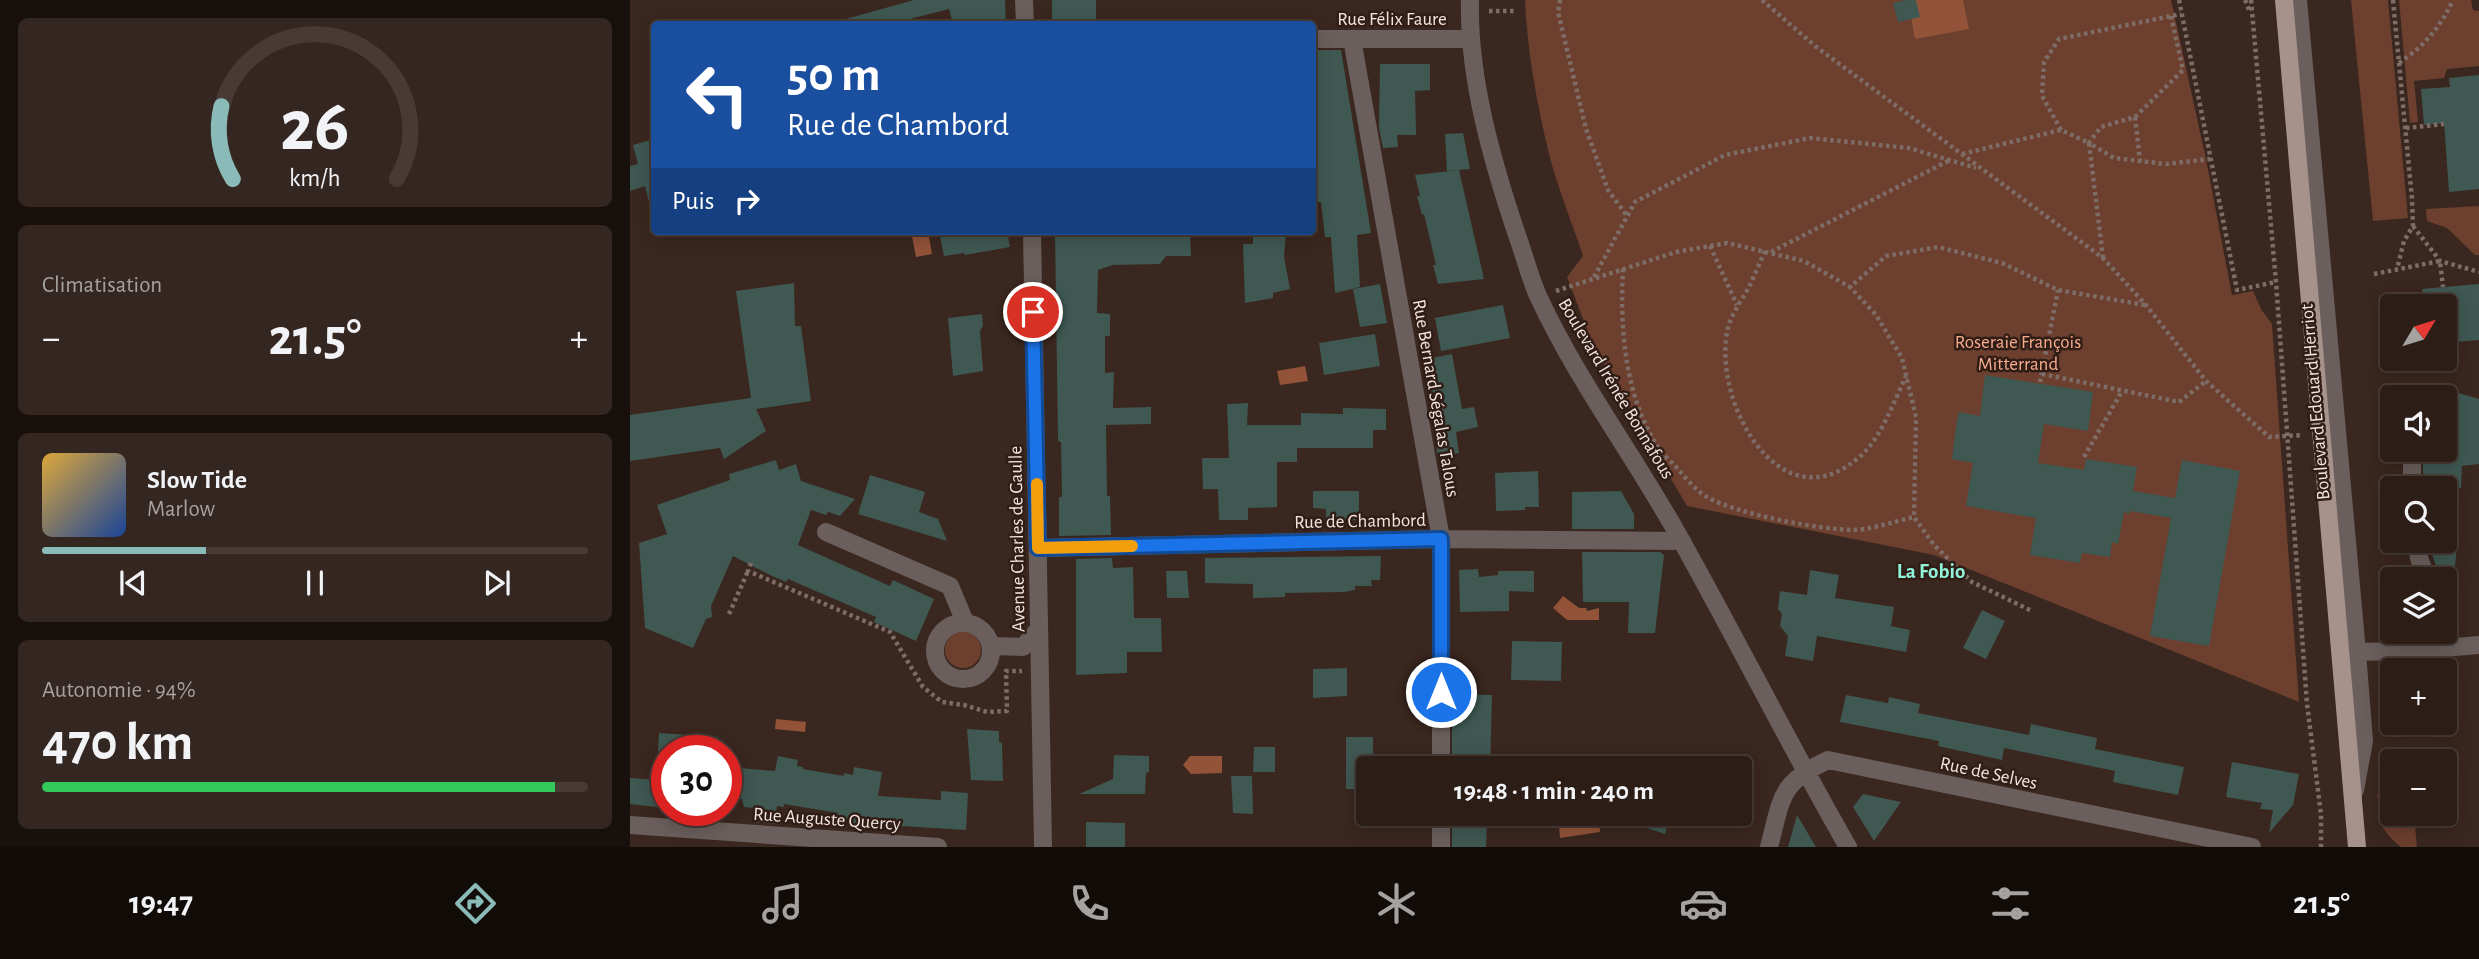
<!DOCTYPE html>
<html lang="fr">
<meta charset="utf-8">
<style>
body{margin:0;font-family:"Alegreya Sans",sans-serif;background:#342620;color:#f1f3f6;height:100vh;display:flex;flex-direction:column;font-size:26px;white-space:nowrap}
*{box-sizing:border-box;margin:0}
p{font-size:23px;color:#a6a2a1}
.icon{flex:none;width:38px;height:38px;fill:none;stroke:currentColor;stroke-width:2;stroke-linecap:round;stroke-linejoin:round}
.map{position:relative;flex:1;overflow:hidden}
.side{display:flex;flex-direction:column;gap:18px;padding:18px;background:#18100d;width:630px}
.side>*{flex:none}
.top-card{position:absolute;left:21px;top:21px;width:665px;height:214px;border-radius:7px;box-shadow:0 4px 18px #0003,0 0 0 2px #483b36;background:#1a4fa0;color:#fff;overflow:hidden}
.needle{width:46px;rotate:52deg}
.controls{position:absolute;left:1750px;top:294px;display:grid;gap:14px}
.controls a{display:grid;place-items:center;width:77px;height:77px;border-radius:7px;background:#2c1d17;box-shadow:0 4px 18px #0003,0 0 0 2px #483b36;font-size:35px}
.speed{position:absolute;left:21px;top:735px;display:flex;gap:14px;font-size:35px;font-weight:700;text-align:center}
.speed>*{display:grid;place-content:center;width:91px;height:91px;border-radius:50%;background:#2c1d17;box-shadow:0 4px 18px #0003,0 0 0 2px #483b36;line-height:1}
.speed .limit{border:10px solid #d22;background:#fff;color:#111}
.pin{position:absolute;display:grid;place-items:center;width:60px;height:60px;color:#fff;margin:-30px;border:4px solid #fff;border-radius:50%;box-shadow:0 2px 7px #0007}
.me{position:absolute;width:77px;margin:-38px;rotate:0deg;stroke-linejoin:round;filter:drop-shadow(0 0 5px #0008)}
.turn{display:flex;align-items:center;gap:24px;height:147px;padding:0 21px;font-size:32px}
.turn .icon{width:91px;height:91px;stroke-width:2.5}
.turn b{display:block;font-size:49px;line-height:60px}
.then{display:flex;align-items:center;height:66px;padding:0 21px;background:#0003;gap:14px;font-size:26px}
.big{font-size:52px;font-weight:600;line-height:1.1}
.side .card{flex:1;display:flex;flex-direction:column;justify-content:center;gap:10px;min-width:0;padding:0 24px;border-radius:10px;background:#342620}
.side .dial{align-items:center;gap:0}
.dial svg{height:182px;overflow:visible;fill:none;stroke:#483b36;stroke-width:7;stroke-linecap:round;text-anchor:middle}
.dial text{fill:#f1f3f6;stroke:none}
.song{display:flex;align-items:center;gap:21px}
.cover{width:84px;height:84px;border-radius:10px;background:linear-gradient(135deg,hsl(40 70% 55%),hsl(220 70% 35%))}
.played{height:7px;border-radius:4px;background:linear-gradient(90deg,#8bbbb9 30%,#483b36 30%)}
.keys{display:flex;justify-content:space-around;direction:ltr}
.heat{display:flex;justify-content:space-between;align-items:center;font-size:38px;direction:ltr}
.charge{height:10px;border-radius:5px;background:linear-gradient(90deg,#34c759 94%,#483b36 0)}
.trip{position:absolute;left:726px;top:756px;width:396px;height:70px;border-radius:7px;background:#2c1d17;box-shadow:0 4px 18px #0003,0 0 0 2px #483b36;font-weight:600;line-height:70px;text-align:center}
.tab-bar{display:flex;height:112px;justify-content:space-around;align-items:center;background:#120c09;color:#a6a2a1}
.tab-bar .icon{width:49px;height:49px}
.tab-bar .active{color:#8bbbb9}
.tab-bar b{font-size:32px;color:#f1f3f6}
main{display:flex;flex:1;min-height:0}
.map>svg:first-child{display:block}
</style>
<main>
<section class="side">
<div class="card dial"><svg viewBox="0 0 100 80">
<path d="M14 69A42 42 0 1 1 86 69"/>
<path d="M14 69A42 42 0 0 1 9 37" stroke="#8bbbb9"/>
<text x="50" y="56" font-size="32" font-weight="700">26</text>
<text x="50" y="72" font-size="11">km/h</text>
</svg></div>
<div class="card"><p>Climatisation</p>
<div class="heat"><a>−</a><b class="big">21.5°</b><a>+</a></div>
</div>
<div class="card">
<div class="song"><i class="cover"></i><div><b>Slow Tide</b><p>Marlow</p></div></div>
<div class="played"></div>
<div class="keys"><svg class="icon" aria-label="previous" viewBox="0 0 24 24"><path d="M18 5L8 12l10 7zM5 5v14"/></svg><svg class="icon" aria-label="pause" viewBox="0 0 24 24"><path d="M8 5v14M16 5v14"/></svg><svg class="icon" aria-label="next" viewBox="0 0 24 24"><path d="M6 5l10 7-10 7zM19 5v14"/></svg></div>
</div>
<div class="card"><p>Autonomie · 94%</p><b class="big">470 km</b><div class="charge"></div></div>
</section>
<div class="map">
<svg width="1849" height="847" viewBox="0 0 1849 847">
<rect width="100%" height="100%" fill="#3a271f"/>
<path fill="#6c3f2e" d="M895 0H1541L1576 159 1602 295 1623 291 1631 309 1642 324 1669 702 1304 555 1057 506 965 350 937 277 953 256C942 223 928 189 919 154 907 104 897 51 895 0Z
M1721 0H1758L1778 218 1743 221Z
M1769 0H1841L1843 10 1849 11V66L1817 69 1814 78 1784 81 1788 122 1780 123Z
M1849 206V255H1845L1817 228 1797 221 1796 209Z
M315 650a18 18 0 1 1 36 0a18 18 0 1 1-36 0Z
M1760 773H1762V803L1749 804 1747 794 1761 778Z
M1762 812 1781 814 1784 817 1787 847H1771C1759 838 1751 828 1748 813Z"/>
<path fill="#935339" d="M1278 0H1333L1339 29 1285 39Z
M281 231H298L302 254 286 257Z
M675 366 678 381 650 385 647 371Z
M933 596 949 608H956L957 611 969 608V620H937L923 608Z
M146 719 176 722 175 732 145 729Z
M560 756H592V773L561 774 553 765Z
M969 821 970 832 930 838 929 826Z"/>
<path fill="#3f5852" d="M284 0H375L376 24H323L319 9 260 24H216V19Z
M422 0H466V24H422Z
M1276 0H1286L1290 17 1268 22 1263 3Z
M682 50H711L741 233 727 235 730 287 705 293 701 237H695L691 202H683Z
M750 64H800V90L785 91 786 135H767L768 147 753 148 749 128Z
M1849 75V189L1819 192 1814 123 1794 125 1791 89 1820 87 1819 78Z
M833 133 840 169 817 171 815 134Z
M24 139V202H19L15 186 0 191V166L8 164 3 145Z
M829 170 854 279 808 284 803 265H806L794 214 792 215 787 196H790L785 175Z
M309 231H377L380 247 335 255 334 253 314 256Z
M425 231H560L561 256H536L530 264 483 265 468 270 467 313 480 314V336H475V373L484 372 483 408 521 407V424L476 425 477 496H480L481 535 429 536V497H432L431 442 428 441Z
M623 231H656L654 257 660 289 643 293V298L615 303 613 244H623Z
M164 283 165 326H171L181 401 126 409 136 431 94 459 90 448 0 461V415L121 398 106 291Z
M750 284 757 323 730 327 723 289Z
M1849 284V340L1815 343V306H1794L1792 289Z
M873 305 880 338 811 351 805 318Z
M352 314 353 326 350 331 353 371 323 376 318 318Z
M745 334 750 366 694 375 689 343Z
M822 354 832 409 844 407 848 427 826 432 829 453 808 457 793 360Z
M1355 375 1463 392 1458 431 1414 424 1408 463 1454 470 1456 459 1507 467 1503 491 1545 498 1552 460 1610 471 1579 646 1520 636 1541 518 1500 511 1499 514 1494 512 1488 544 1482 542 1480 557 1452 553 1450 563 1400 555 1406 518 1336 506 1343 463 1322 459 1326 426 1329 412 1350 416Z
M1825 392 1849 399V464L1832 466 1831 488H1793V450H1815V404L1822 406Z
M618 403 617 425H671V413L713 414V408L756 409V430H743V448H667V462H647V507L618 508V520H589L588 489H573L572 458H599L597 404Z
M146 460 149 470 166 464 171 481 225 499 210 516 198 512 196 515 181 510 168 545 260 586 263 580 304 599 286 641 244 622 246 617 158 579 156 582 142 576 103 556 81 606 82 617 76 619 63 648 15 628 9 543 37 534 27 505 100 480 99 474Z
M908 471 909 507H895V510L866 511 865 473Z
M240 475 295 492 289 512 308 519 317 541 228 514Z
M683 491H729V520L696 521V509L683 508Z
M991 491 1004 514V529H942V492Z
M1798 541H1827L1822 608 1818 605 1815 596V579H1810Z
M952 552H1030L1034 555 1025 633H998L999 602H953Z
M751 556 750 580H741L742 586H725V590L714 592 655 593V597L623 598V584L575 583V558Z
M482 558 483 568 503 567 504 618H531L532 652H497V673L446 675V559Z
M848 569 849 577 868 575V571H904V592L879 591V611L830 612 829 570Z
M1180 570 1209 575 1205 598 1264 607 1261 626 1280 630 1276 652 1187 636 1183 661 1155 656 1158 636 1150 626 1152 614 1148 609 1150 591 1177 595Z
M536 571H557L559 598H537Z
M1352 610 1375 621 1356 659 1333 648Z
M882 641 932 642 931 681 881 680Z
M717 668V696L683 698V669Z
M830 694 862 695 860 768H822V719H829Z
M1216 695 1258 703 1259 697 1290 704 1288 713 1399 735 1401 724 1467 738 1465 749 1554 767 1548 795 1483 782 1485 771 1374 748 1372 760 1308 746 1309 741 1210 722Z
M337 729 369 731V742L372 743 373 781 341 780Z
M29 733 88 737V751H28Z
M716 737H743V756H738V789H716Z
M624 747H645V772H623Z
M484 755 519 756V772L516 773 515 794H449L483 779Z
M148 756 168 760 167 766 173 767V769L214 776V773L223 775 224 767 252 772 248 796 311 800V791L338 793 336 830 222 823 207 820 208 813 154 804V807L147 806 145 824 123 822 124 808 114 807 112 799 96 797V767L145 771Z
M1602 762 1669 774 1663 805 1639 833 1643 810 1630 809 1632 803 1596 797Z
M601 776H622L623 814 603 813Z
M0 778 28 780 27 807 0 804Z
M1233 794 1271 802 1244 841 1223 807Z
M984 814H1041L1035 834 984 817Z
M1167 815 1186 847H1158Z
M456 822 495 823V847H456Z
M822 822H857L856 847H822Z"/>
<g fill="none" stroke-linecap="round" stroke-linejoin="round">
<path stroke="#7e6c66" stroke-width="4.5" stroke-dasharray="3.5 3.5" stroke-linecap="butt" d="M930 0 928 12 956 129 978 190 997 216
M1132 0 1185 46 1473 258 1516 305 1576 381 1639 437 1673 435
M1549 0 1607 290 1646 282
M1615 0 1620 12
M1621 0 1646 282 1677 704 1691 814V847
M1763 0 1782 199 1783 226 1774 241 1767 269
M859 11H886
M1541 16 1553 70 1505 117 1471 127 1459 143 1484 158 1536 164 1580 159
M1769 63C1794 46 1810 28 1823 0
M1505 117 1510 161
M1776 128 1814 124
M1431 130 1412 96 1414 62 1429 39 1551 14
M1332 154 1431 130 1459 143 1473 258
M1783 226 1810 261 1849 272
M1080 246 1107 305
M1135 251C1130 262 1125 274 1120 285 1113 299 1102 312 1098 328 1081 397 1147 525 1227 459 1251 440 1263 403 1276 376
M1141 252 1320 160
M993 269C990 327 994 392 1026 444 1031 453 1040 460 1047 468 1056 478 1065 490 1077 497 1107 514 1186 529 1222 530 1241 530 1265 521 1284 517
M1744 274 1810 261 1813 287
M964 277 1005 202 1095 155 1180 138 1279 148 1346 168
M926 291 1046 252 1097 243 1174 261 1220 287
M1412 374 1549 402 1576 381
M1410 382 1428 290
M1454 457 1492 391
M121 563 118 571 260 632 293 687 312 702 334 705 357 712 377 711 376 671H392
M1400 610 1342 582 1304 545 1284 517 1286 417 1272 358 1246 315 1220 287 1256 256 1308 247 1372 263 1428 290 1515 305
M99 614 118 571"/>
<path stroke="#6a5f5c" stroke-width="18" d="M394 0 395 24
M840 0C838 79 863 164 888 238 895 257 900 279 909 298 948 382 1006 458 1051 540 1108 642 1160 746 1218 847
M1668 0 1727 652 1734 741 1725 790
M682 39H840
M722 39 811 539V768
M402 231 413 847
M1782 450V488
M196 532 320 586 335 622
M1787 541 1789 558 1797 579
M408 548 811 539 1052 541
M1815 616 1818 648
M305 651a28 28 0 1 1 56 0a28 28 0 1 1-56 0Z
M361 646 393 647 409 629
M1718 652 1778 651 1849 645
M0 825 308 847
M811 847V814
M1139 847C1152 799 1148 783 1198 760L1622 847"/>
<path stroke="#a6928a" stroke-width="18" d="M1654 0 1727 847"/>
</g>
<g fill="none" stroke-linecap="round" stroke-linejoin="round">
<g stroke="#114b97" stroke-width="18">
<path id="route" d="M403 312 408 548 811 539V692"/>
</g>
<use href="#route" stroke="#1a73e8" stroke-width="12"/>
<path stroke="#f59e0b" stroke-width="12" d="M407 484 408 548 502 546"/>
</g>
<g text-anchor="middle" stroke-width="5" stroke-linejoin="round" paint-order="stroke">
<g font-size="19" fill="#f2e4df" stroke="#301d16">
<text x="762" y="25">Rue Félix Faure</text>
<text transform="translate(987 388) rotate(59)" y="7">Boulevard Irénée Bonnafous</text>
<text transform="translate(807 398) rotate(80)" y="7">Rue Bernard Ségalas Talous</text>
<text transform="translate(1684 402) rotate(-95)" y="7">Boulevard Edouard Herriot</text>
<text transform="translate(730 520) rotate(-1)" y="7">Rue de Chambord</text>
<text transform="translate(386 539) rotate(-91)" y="7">Avenue Charles de Gaulle</text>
<text transform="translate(1359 772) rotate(12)" y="7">Rue de Selves</text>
<text transform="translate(197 818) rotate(4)" y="7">Rue Auguste Quercy</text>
</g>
<g font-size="19" fill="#f7ab8d" stroke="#301d16">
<text x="1388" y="348">Roseraie François<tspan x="1388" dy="22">Mitterrand</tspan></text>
</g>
<g font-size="21" font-weight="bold" fill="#8ff2d9" stroke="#301d16">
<text x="1301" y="578">La Fobio</text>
</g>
</g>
</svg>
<div class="controls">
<a><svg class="needle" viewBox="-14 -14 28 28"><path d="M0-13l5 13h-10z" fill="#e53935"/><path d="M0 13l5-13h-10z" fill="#a6a2a1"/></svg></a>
<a><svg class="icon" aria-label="sound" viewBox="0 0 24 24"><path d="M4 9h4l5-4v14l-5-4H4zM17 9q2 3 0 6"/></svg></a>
<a><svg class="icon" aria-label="search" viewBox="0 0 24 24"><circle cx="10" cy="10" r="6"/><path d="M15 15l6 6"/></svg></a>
<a><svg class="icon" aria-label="layers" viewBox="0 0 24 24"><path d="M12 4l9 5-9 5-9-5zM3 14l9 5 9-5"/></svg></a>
<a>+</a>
<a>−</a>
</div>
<div class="speed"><div class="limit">30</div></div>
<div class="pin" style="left:403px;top:312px;background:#d93025"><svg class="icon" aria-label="arrive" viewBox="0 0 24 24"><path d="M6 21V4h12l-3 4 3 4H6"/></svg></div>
<svg class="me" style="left:811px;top:692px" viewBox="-20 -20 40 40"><circle r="17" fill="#1a73e8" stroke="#fff" stroke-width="3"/><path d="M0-11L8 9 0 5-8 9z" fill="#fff"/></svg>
<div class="trip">19:48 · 1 min · 240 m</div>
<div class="top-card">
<div class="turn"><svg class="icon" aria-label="left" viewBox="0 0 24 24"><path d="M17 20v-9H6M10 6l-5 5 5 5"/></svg><div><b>50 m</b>Rue de Chambord</div></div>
<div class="then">Puis<svg class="icon" aria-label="right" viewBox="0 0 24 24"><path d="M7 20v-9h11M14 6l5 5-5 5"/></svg></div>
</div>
</div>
</main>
<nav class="tab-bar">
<b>19:47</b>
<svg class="icon active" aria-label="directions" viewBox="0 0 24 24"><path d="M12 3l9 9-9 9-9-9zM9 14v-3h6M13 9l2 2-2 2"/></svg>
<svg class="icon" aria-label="music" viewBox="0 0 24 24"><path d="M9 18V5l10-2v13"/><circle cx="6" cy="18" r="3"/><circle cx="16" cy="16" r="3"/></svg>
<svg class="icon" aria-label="phone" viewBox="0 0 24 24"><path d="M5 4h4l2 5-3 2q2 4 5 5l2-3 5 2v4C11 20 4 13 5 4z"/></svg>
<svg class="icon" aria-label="climate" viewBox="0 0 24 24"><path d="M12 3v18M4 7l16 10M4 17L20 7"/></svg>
<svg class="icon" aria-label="car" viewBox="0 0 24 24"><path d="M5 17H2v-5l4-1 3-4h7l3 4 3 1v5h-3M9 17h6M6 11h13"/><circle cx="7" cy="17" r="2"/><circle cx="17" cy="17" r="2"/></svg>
<svg class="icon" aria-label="filters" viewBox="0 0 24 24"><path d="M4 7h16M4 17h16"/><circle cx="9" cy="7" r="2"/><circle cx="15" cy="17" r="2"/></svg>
<b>21.5°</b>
</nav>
